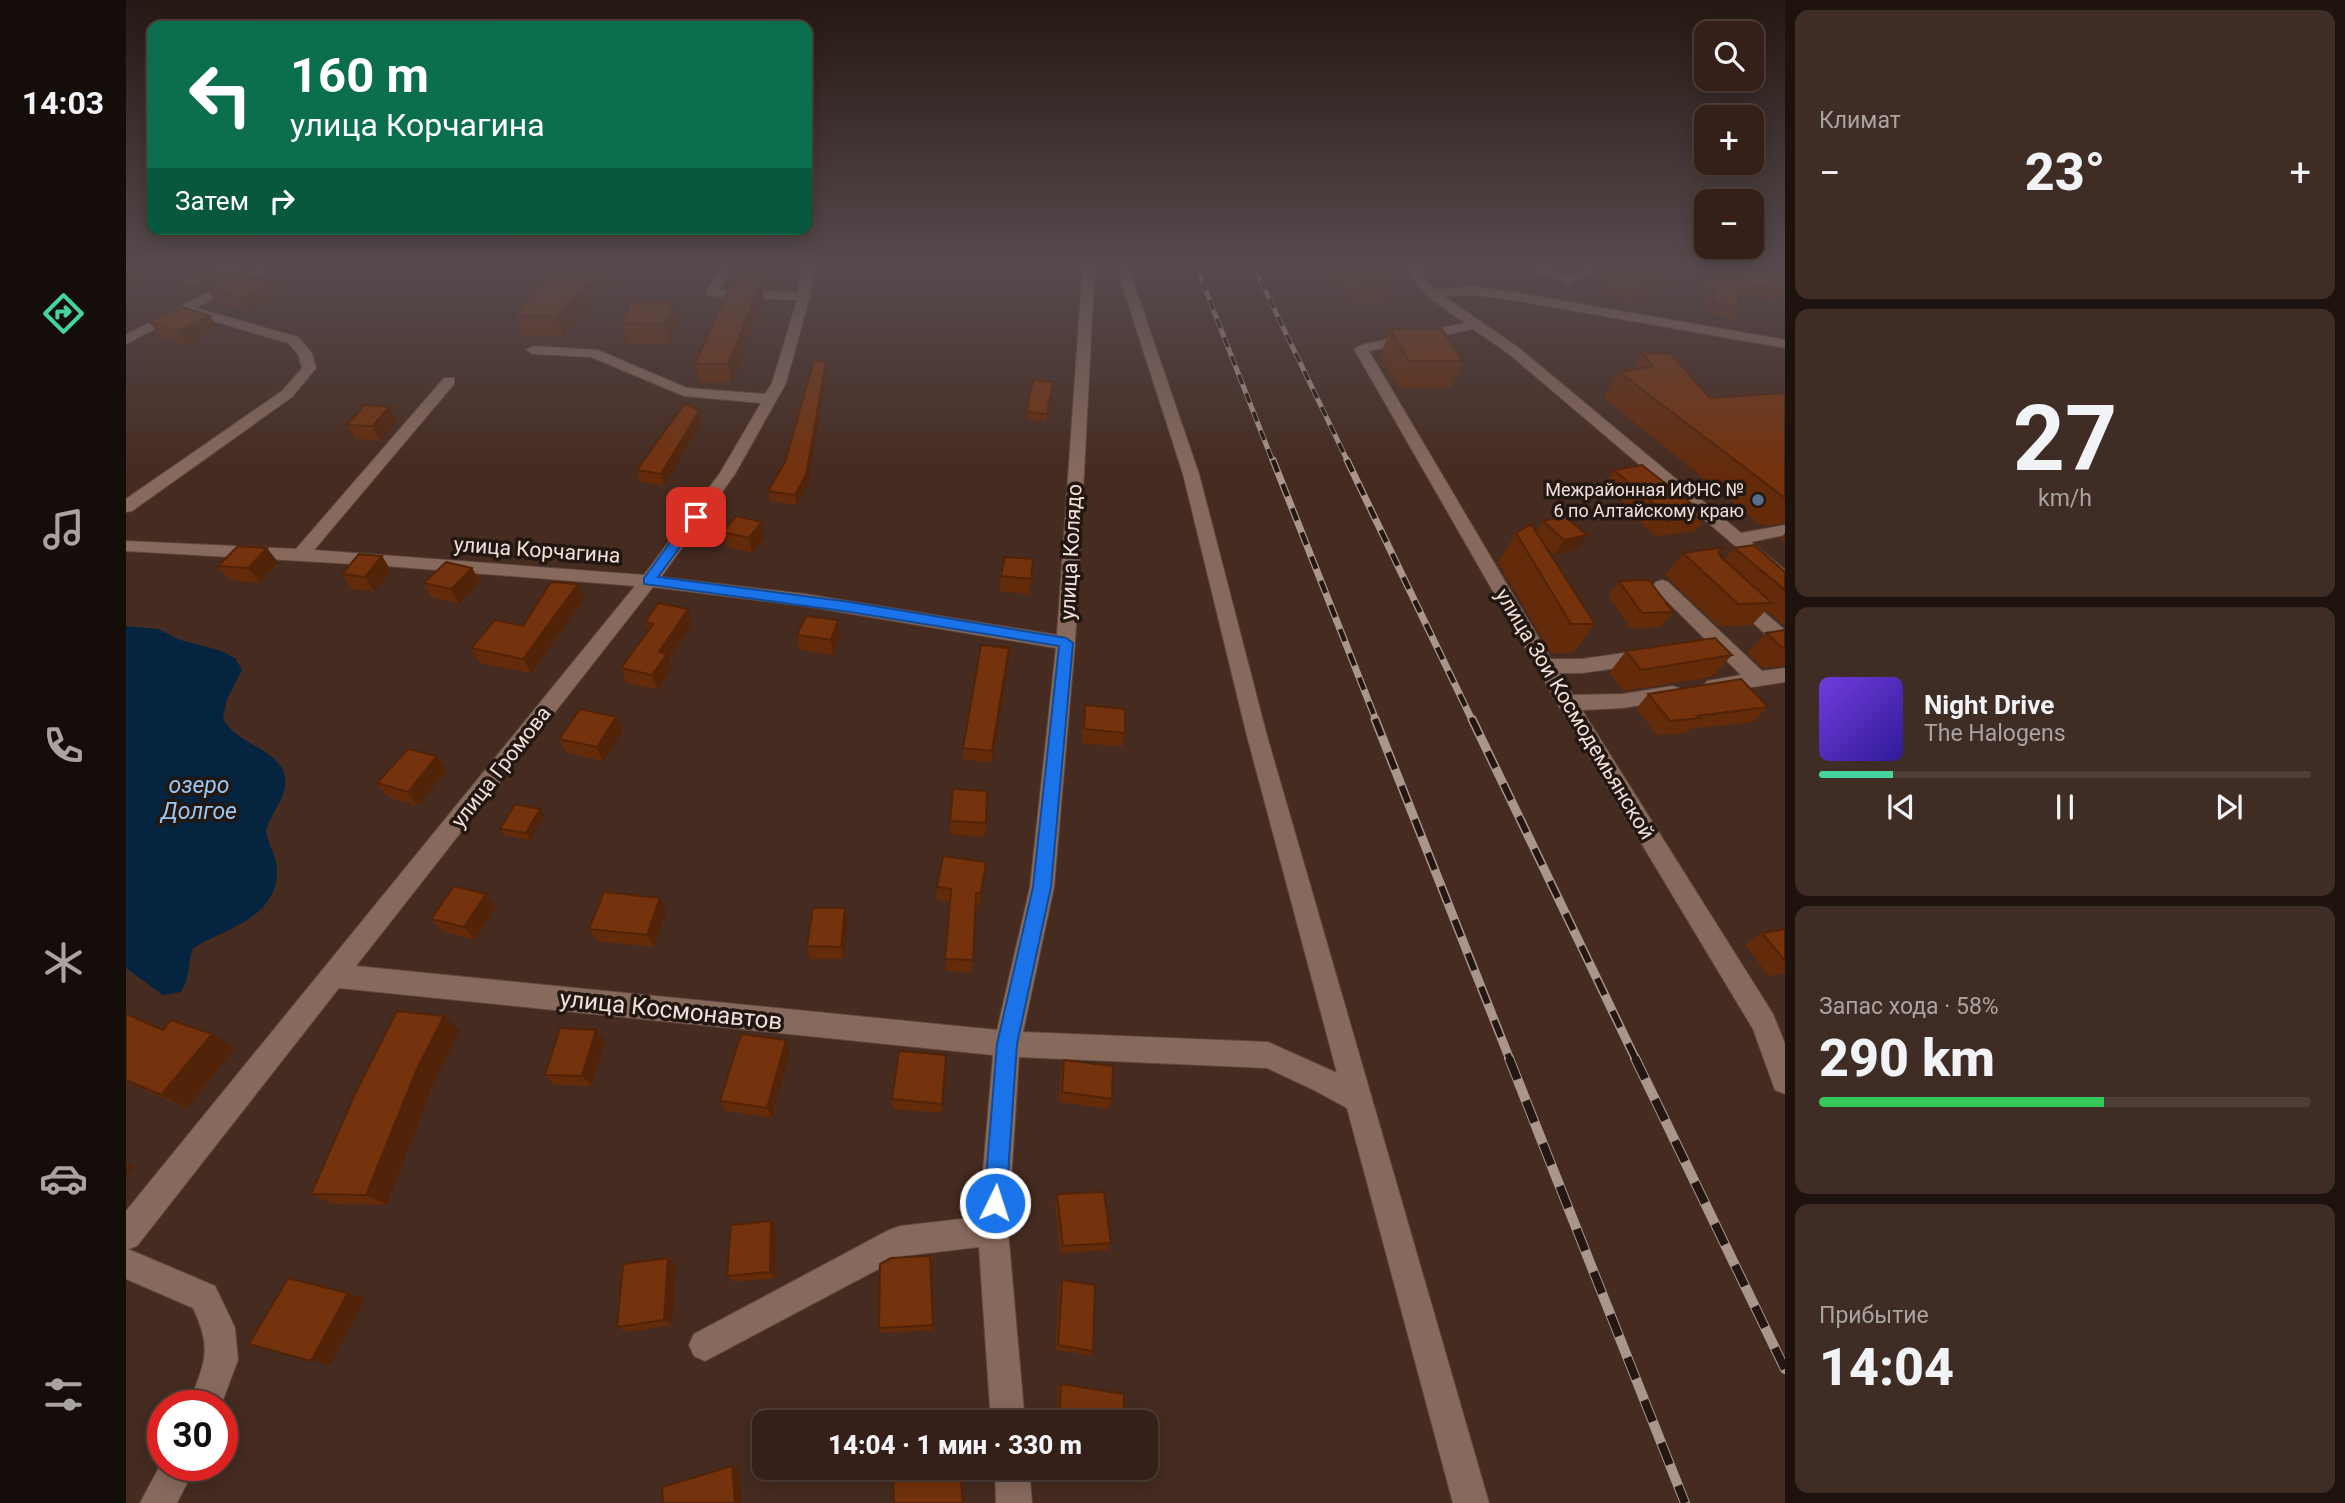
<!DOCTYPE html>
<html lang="ru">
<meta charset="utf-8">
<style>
body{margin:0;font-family:Roboto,sans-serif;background:#3f2d25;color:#f1f3f6;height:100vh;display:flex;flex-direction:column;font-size:26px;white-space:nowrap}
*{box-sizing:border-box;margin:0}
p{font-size:23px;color:#a9a3a2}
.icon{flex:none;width:38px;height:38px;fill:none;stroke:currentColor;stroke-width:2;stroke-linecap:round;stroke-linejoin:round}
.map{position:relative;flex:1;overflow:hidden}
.details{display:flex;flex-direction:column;gap:10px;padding:10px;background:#1d120d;width:560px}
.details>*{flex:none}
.top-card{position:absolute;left:21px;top:21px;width:665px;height:214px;border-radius:14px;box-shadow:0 4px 18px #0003,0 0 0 2px #4e3e37;background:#0b6e4f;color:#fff;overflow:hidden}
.buttons{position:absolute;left:1568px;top:21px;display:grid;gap:14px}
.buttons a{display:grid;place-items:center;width:70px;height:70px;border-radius:14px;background:#342018;box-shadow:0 4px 18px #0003,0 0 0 2px #4e3e37;font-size:35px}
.speed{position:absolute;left:21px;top:1390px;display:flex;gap:14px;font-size:35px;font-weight:700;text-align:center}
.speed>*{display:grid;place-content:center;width:91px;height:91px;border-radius:50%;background:#342018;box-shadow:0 4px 18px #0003,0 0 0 2px #4e3e37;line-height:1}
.speed .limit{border:10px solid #d22;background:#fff;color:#111}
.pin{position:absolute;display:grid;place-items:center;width:60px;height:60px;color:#fff;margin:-30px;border-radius:14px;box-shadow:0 4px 10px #0006}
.me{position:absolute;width:77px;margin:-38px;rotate:4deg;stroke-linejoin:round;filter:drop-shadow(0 0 5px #0008)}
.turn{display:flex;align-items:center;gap:24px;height:147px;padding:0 28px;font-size:32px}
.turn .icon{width:91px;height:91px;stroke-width:2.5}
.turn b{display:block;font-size:49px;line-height:60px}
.then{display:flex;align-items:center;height:66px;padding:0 28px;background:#0003;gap:14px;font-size:26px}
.big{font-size:52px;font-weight:800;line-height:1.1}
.details .tile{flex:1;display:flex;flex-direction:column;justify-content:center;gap:10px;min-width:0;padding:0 24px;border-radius:14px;background:#3f2d25}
.details .dial{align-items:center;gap:0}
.dial b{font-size:91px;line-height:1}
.song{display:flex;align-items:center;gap:21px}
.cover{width:84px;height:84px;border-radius:10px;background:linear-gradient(135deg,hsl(260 70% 55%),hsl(250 70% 35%))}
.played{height:7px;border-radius:4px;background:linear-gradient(90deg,#46d49e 15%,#4e3e37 15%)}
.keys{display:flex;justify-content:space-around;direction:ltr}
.heat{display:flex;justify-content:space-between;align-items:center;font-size:38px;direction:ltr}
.charge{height:10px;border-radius:5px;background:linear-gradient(90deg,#34c759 58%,#4e3e37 0)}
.trip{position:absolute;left:626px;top:1410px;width:406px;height:70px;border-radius:14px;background:#342018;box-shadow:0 4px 18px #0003,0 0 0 2px #4e3e37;font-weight:800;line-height:70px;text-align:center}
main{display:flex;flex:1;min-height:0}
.dock{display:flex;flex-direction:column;width:126px;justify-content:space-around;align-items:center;background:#150d0a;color:#a9a3a2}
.dock .icon{width:49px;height:49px}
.dock .selected{color:#46d49e}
.dock b{font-size:32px;color:#f1f3f6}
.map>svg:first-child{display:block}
</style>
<main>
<nav class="dock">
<b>14:03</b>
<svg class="icon selected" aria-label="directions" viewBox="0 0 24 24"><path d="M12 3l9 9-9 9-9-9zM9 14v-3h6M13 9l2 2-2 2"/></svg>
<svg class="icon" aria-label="music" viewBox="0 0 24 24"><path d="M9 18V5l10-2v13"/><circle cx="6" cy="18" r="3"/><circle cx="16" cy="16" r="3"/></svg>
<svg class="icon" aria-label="phone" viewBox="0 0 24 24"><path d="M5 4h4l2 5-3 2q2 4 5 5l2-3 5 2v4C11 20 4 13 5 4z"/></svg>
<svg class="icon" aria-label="climate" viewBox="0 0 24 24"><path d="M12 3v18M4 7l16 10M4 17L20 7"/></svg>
<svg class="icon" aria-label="car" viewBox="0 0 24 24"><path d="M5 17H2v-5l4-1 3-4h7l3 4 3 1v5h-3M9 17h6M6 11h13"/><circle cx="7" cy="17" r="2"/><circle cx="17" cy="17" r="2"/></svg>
<svg class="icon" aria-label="filters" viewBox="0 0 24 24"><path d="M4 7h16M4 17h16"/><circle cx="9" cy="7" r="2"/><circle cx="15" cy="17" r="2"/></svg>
</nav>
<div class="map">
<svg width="1659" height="1503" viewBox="0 0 1659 1503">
<rect width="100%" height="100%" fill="#452b20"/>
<path fill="#04243f" d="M0 626 32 629 54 640 93 650 109 658 116 670 101 699 97 718C109 747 164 749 159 787 156 802 144 816 140 831 142 845 152 859 151 873 149 919 99 929 67 948 61 966 65 974 55 992L37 995 0 968Z"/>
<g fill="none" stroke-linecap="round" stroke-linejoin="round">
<g stroke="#5e483e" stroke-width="2">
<path id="minor" d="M79 263H96L120 273 138 263H153L70 308 172 337 186 353 190 368 166 397 6 511 0 512V499L156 391 176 368 172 354 162 343 60 313 0 344V335L110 277Z
M596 263H608L594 290 672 292 676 263H688L684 296 660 383 609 474 535 577 679 594 931 635 957 263H969L949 643 928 887 897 1032 1142 1042 1211 1073 1121 736 1057 474 989 263H1001L1073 474 1141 736 1363 1503H1327L1221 1108 1188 1090 1141 1068 893 1057 882 1230 899 1423H865L853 1247 777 1256 579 1361 568 1356 563 1345 568 1334 763 1230 774 1226 853 1217 867 1055 213 988 11 1246 2 1249 89 1286 109 1328 112 1360 95 1405H63C77 1363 88 1352 67 1308L0 1279V1211L509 586 261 566 0 551V541L170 549 318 378H328V384L188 550 518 575 594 473 635 403 558 396 465 357 407 354 400 350 407 346 472 350 561 388 639 394 646 383 671 300 582 296 580 293ZM527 587 679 606 930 648 904 887 871 1030 230 966Z
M1280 263H1292L1296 274 1308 289 1348 287 1393 293 1659 340V348L1393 301 1348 295 1318 296 1393 348 1615 533 1659 525V535L1625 542 1659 570V585L1653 583 1383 354 1347 329 1243 351 1425 659H1456L1519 650 1526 652 1529 657 1526 662 1519 664 1456 673H1433L1447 695 1497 694 1546 686 1553 688 1556 693 1553 698 1546 700 1497 708 1456 710 1647 1014 1659 1044V1094L1649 1090 1627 1029 1434 708 1228 349 1235 345 1339 323C1315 306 1289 292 1280 263Z
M1391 263H1408L1441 276 1468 263H1483L1442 284Z
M1546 263H1573L1659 277V285L1552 267Z
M1536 580 1542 582 1636 671 1659 668V682L1588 693 1581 691 1578 686 1581 681 1615 675 1530 590 1527 586 1530 582Z
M1611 592 1617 594 1659 630V648L1652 646 1605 602 1602 598 1605 594Z
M37 1460V1465H70L51 1503H14Z
M869 1468H903L906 1503H870Z"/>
</g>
<use href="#minor" fill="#886a5d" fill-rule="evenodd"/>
<g stroke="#aa968d" stroke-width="5">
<path id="rail-far3" d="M1069 263 1147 462
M1126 263 1222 462"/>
</g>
<g stroke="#aa968d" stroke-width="7">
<path id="rail-far2" d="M1147 460 1250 720
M1221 460 1346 720"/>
</g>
<g stroke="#aa968d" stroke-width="9">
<path id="rail-far1" d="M1249 719 1384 1060
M1346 719 1510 1060"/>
</g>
<g stroke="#aa968d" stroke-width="10">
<path id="rail" d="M1383 1058 1559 1503
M1509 1058 1659 1369"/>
</g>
<use href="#rail-far3" stroke="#231712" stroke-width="3.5" stroke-dasharray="10" stroke-linecap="butt"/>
<use href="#rail-far2" stroke="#231712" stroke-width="4.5" stroke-dasharray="13" stroke-linecap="butt"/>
<use href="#rail-far1" stroke="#231712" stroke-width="6" stroke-dasharray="18" stroke-linecap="butt"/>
<use href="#rail" stroke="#231712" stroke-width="8" stroke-dasharray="23" stroke-linecap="butt"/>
</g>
<path fill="#642b0b" d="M438 263H500L501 269 437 336H397L389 315Z
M613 263H653L643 289 636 288 638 301 606 383H574L569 364 613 282 610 270Z
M1200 263H1262L1268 272 1258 301 1227 302Z
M1416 263H1462L1443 272Z
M1490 263H1559L1549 280 1509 304 1475 291 1479 286 1477 285 1487 265Z
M1584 263 1658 291 1651 302 1612 294 1614 308 1607 319 1582 314 1577 274Z
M1589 263H1656L1650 273Z
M98 278 157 295 122 312 89 301 81 289 71 295 57 290 52 283Z
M24 322 93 330 62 345 33 336Z
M554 322 544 344H501L495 323Z
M1264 329 1337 361 1325 388H1273L1254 356Z
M1516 353 1584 398 1659 393V523L1639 526 1630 521 1478 398 1493 372 1507 370Z
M700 362 701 372 682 485 670 505 644 501 642 491 659 462Z
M926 389 920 421 900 419V412Z
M573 411 576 423 538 485 515 482 511 470Z
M271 421 254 441 229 439 221 425Z
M1488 470 1581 516 1570 531 1529 536 1511 519 1513 515 1478 485Z
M1417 521 1461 535 1452 549 1429 555 1419 546 1469 624 1447 653H1425L1372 562 1390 533 1410 532Z
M597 532 639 537 626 553 601 547Z
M1659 533V543L1654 539Z
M1608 548 1659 572V625H1657L1640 610 1626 625 1592 626 1539 575 1557 553 1593 554 1598 560Z
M256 556 265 571 248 591 226 589 216 574Z
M152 562 134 583 104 580 92 566Z
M346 568 354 582 333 604 306 598 298 583Z
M906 574 903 594 874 591 875 576Z
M1493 581 1547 612 1535 627 1505 628 1482 596Z
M458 599 405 673 354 663 345 648Z
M712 620 714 635 707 655 674 650 671 635Z
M519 622 566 624 543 659 546 668 532 690 501 683 495 668 522 631Z
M1659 630V666L1637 668 1621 653 1640 633Z
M1500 651 1606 655 1586 677 1497 691 1483 673Z
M883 660 866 762 837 760V748Z
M1522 694 1642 707 1627 722 1563 729 1560 733 1531 735 1510 709Z
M959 705 999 733 996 747 955 743Z
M490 717 497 732 477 761 441 753 433 739Z
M311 756 321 770 292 806 262 797 251 783Z
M861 791 859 837 824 834V821Z
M418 815 404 840 378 835 374 829Z
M859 875 854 906 850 905 846 972 820 971 819 959 824 902 811 900V887Z
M534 898 541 911 528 947 471 941 463 929Z
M370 907 348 940 317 931 305 919Z
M722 921 718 959H684L681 946Z
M1659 929V973L1643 976 1619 945 1636 933Z
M0 1014 37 1030 86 1034 109 1048 61 1108 0 1082Z
M334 1031 308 1082 261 1205 208 1204 185 1194Z
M479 1041 465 1086 429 1085 419 1075Z
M664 1051 646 1118 600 1111 594 1101Z
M820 1055 821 1066 816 1113 768 1109 766 1099Z
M938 1060 986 1099 982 1109 933 1102 935 1070Z
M931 1194 985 1243 981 1250 934 1253 929 1202Z
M650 1228 649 1278 608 1282 601 1276Z
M542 1258 550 1264 546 1325 501 1332 491 1327Z
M805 1262 807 1330 756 1333 753 1328Z
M936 1280 967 1351 963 1355 929 1350 933 1286Z
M935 1384 998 1423H930L932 1387Z"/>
<path fill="#512309" d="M23 263H26L28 278 1 284 0 276Z
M482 263H500L501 269 437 336 430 316Z
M643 263H653L643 289 640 270Z
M1447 263H1462L1443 272Z
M1555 263H1559L1549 280 1509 304 1521 283Z
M95 273 99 280 80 287 81 289 71 295 66 288Z
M149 282 157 295 122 312 114 298Z
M635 283 638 301 606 383 602 364Z
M549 302 554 322 544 344 539 324Z
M84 316 93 330 62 345 52 331Z
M700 362 701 372 682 485 670 505 669 495Z
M264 407 271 421 254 441 246 426Z
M573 411 576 423 538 485 535 474Z
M636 522 639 537 626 553 623 538Z
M1461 535 1452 549 1429 555 1438 540Z
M141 548 152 562 134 583 122 568Z
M256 556 265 571 248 591 239 577Z
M346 568 354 582 333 604 325 589Z
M452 584 458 599 405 673 397 659Z
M562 609 566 624 543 659 546 668 532 690 526 675 533 652Z
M712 620 714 635 707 655 705 640Z
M883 648V660L866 762V751Z
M490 717 497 732 477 761 471 747Z
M311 756 321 770 292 806 282 792Z
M414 809 418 815 404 840 400 833Z
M860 862 859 875 854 906 855 893Z
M360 894 370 907 348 940 338 927Z
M534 898 541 911 528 947 521 935Z
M719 908 722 921 718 959 715 947Z
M318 1016 334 1031 308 1082 261 1205 240 1195 291 1069Z
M470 1030 479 1041 465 1086 456 1076Z
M86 1034 109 1048 61 1108 35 1095Z
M660 1040 664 1051 646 1118 641 1108Z
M820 1055 821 1066 816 1113V1104Z
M0 1163 8 1166 0 1176Z
M645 1221 650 1228 649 1278 644 1272Z
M542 1258 550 1264 546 1325 538 1320Z
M222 1293 239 1298 204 1365 185 1361Z
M606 1466H613L616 1503H609Z"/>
<path fill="#74320d" stroke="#512309" stroke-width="2" d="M0 263H23L24 271 0 276Z
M438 263H482L430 316 389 315 401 297Z
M613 263H643L640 270H610Z
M1221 263H1262L1268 272H1259L1265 281H1234Z
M1490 263H1555L1521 283 1486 271 1494 267 1487 265Z
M1584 263 1657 276 1658 291 1610 282 1614 308 1588 303Z
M85 269 95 273 66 288 52 283Z
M109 272 149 282 114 298 80 287Z
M606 282 635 283 602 364H569Z
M506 301 549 302 539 324 495 323Z
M56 307 84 316 52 331 24 322Z
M1264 329H1316L1337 361H1283Z
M1516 353 1545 354 1584 398 1659 393V498L1493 372 1527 366Z
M688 360 700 362 680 475 669 495 642 491 659 462Z
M907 380 927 382 921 414 900 412Z
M559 403 573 411 535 474 511 470Z
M239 405 264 407 246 426 221 425Z
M1516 465 1581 516 1540 521 1521 504 1527 503 1488 470Z
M610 516 636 522 623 538 597 532Z
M1439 516 1461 535 1438 540 1417 521Z
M1405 524 1469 624H1445L1390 533Z
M1628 545 1659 572V590L1608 548Z
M112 546 141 548 122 568 92 566Z
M1599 547 1592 552 1596 558 1646 603 1612 604 1557 553Z
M233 554 256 556 239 577 216 574Z
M879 557 907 559 905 579 875 576Z
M320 562 346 568 325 589 298 583Z
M1523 580 1547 612 1516 613 1493 581Z
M425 582 452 584 397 659 345 648 369 620 397 626Z
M532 603 562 609 533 652 541 654 526 675 495 668 527 624 519 622Z
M680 616 712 620 705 640 671 635Z
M1659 630V648H1657L1640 633Z
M1589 638 1606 655 1515 670 1500 651Z
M855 645 883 648 866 751 837 748Z
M1615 679 1642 707 1571 716 1574 718 1544 721 1522 694Z
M959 705 999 709V733L958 729Z
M454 709 490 717 471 747 433 739Z
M282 749 311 756 282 792 251 783Z
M827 789 861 791 860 823 824 821Z
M389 804 414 809 400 833 374 829Z
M817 856 860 862 855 893H850L847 960 819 959 825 889 811 887Z
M328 886 360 894 338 927 305 919Z
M478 892 534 898 521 935 463 929Z
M687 908H719L715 947 681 946Z
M1659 929V961L1636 933Z
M271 1011 318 1016 291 1069 240 1195 185 1194 229 1094Z
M0 1014 37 1030 45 1020 86 1034 35 1095 0 1080Z
M434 1028 470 1030 456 1076 419 1075Z
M615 1034 660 1040 641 1108 594 1101Z
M773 1051 820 1055 816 1104 766 1099Z
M938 1060 987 1066 986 1099 936 1092Z
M978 1192 985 1243 937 1246 931 1194Z
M645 1221 644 1272 601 1276 605 1225Z
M804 1256 807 1325 753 1328 754 1264 765 1258Z
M542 1258 538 1320 491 1327 497 1264Z
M162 1278 222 1293 185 1361 123 1344Z
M936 1280 969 1285 967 1351 932 1345Z
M935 1384 998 1394V1423H933Z
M606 1466 609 1503H537L536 1487Z
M767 1468H834L837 1503H768Z"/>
<linearGradient id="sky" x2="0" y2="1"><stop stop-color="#261812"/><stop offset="0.56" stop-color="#564a4e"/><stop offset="1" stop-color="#564a4e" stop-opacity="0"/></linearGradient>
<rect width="1659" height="473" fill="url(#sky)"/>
<path fill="#1a73e8" stroke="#114b97" stroke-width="2" d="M570 513 576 517 532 577 724 602 940 638 947 643 925 887 891 1044 880 1203 877 1211 869 1214 861 1211 858 1203 871 1044 907 887 933 646 724 612 518 584V578L565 514Z"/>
<circle fill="#5c6f8a" stroke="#231712" stroke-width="2.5" cx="1632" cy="500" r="7"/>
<g text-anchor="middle" stroke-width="7" stroke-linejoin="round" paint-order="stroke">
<g font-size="18" fill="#f1e0d9" stroke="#231712" text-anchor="end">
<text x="1618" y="496">Межрайонная ИФНС №<tspan x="1618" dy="21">6 по Алтайскому краю</tspan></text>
</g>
<g font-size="21" fill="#f1e0d9" stroke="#231712">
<text transform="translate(411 550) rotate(4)" y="7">улица Корчагина</text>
<text transform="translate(945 552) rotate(-87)" y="7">улица Колядо</text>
<text transform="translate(1449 714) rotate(59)" y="7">улица Зои Космодемьянской</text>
<text transform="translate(375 767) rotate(-52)" y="7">улица Громова</text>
</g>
<g font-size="23" font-style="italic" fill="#98c7f4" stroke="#231712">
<text x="73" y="793">озеро<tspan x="73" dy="26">Долгое</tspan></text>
</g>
<g font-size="24" fill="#f1e0d9" stroke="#231712">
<text transform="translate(545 1010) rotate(6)" y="8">улица Космонавтов</text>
</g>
</g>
</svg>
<div class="buttons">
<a><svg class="icon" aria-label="search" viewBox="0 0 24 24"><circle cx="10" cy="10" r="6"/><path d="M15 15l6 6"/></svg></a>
<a>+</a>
<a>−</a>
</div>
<div class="speed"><div class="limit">30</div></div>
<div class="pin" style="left:570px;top:517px;background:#d93025"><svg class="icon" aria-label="arrive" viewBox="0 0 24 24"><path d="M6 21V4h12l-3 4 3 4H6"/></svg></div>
<svg class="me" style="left:869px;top:1203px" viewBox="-20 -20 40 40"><circle r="17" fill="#1a73e8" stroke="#fff" stroke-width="3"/><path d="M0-11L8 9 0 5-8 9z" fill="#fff"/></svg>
<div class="trip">14:04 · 1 мин · 330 m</div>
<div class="top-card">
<div class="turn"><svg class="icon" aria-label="left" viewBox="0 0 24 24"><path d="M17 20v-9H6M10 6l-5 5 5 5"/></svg><div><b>160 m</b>улица Корчагина</div></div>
<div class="then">Затем<svg class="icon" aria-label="right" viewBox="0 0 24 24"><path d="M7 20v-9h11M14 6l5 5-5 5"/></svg></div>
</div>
</div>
<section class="details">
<div class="tile"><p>Климат</p>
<div class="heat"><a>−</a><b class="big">23°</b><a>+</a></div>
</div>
<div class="tile dial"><b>27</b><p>km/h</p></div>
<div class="tile">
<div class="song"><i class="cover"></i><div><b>Night Drive</b><p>The Halogens</p></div></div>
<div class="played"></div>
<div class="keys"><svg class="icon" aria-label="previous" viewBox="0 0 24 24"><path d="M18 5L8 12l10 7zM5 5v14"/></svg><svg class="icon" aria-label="pause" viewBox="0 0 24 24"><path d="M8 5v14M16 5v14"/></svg><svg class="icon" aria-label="next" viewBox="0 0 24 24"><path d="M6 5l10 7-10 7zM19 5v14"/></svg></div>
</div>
<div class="tile"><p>Запас хода · 58%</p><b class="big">290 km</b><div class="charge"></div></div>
<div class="tile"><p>Прибытие</p><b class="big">14:04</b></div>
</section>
</main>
